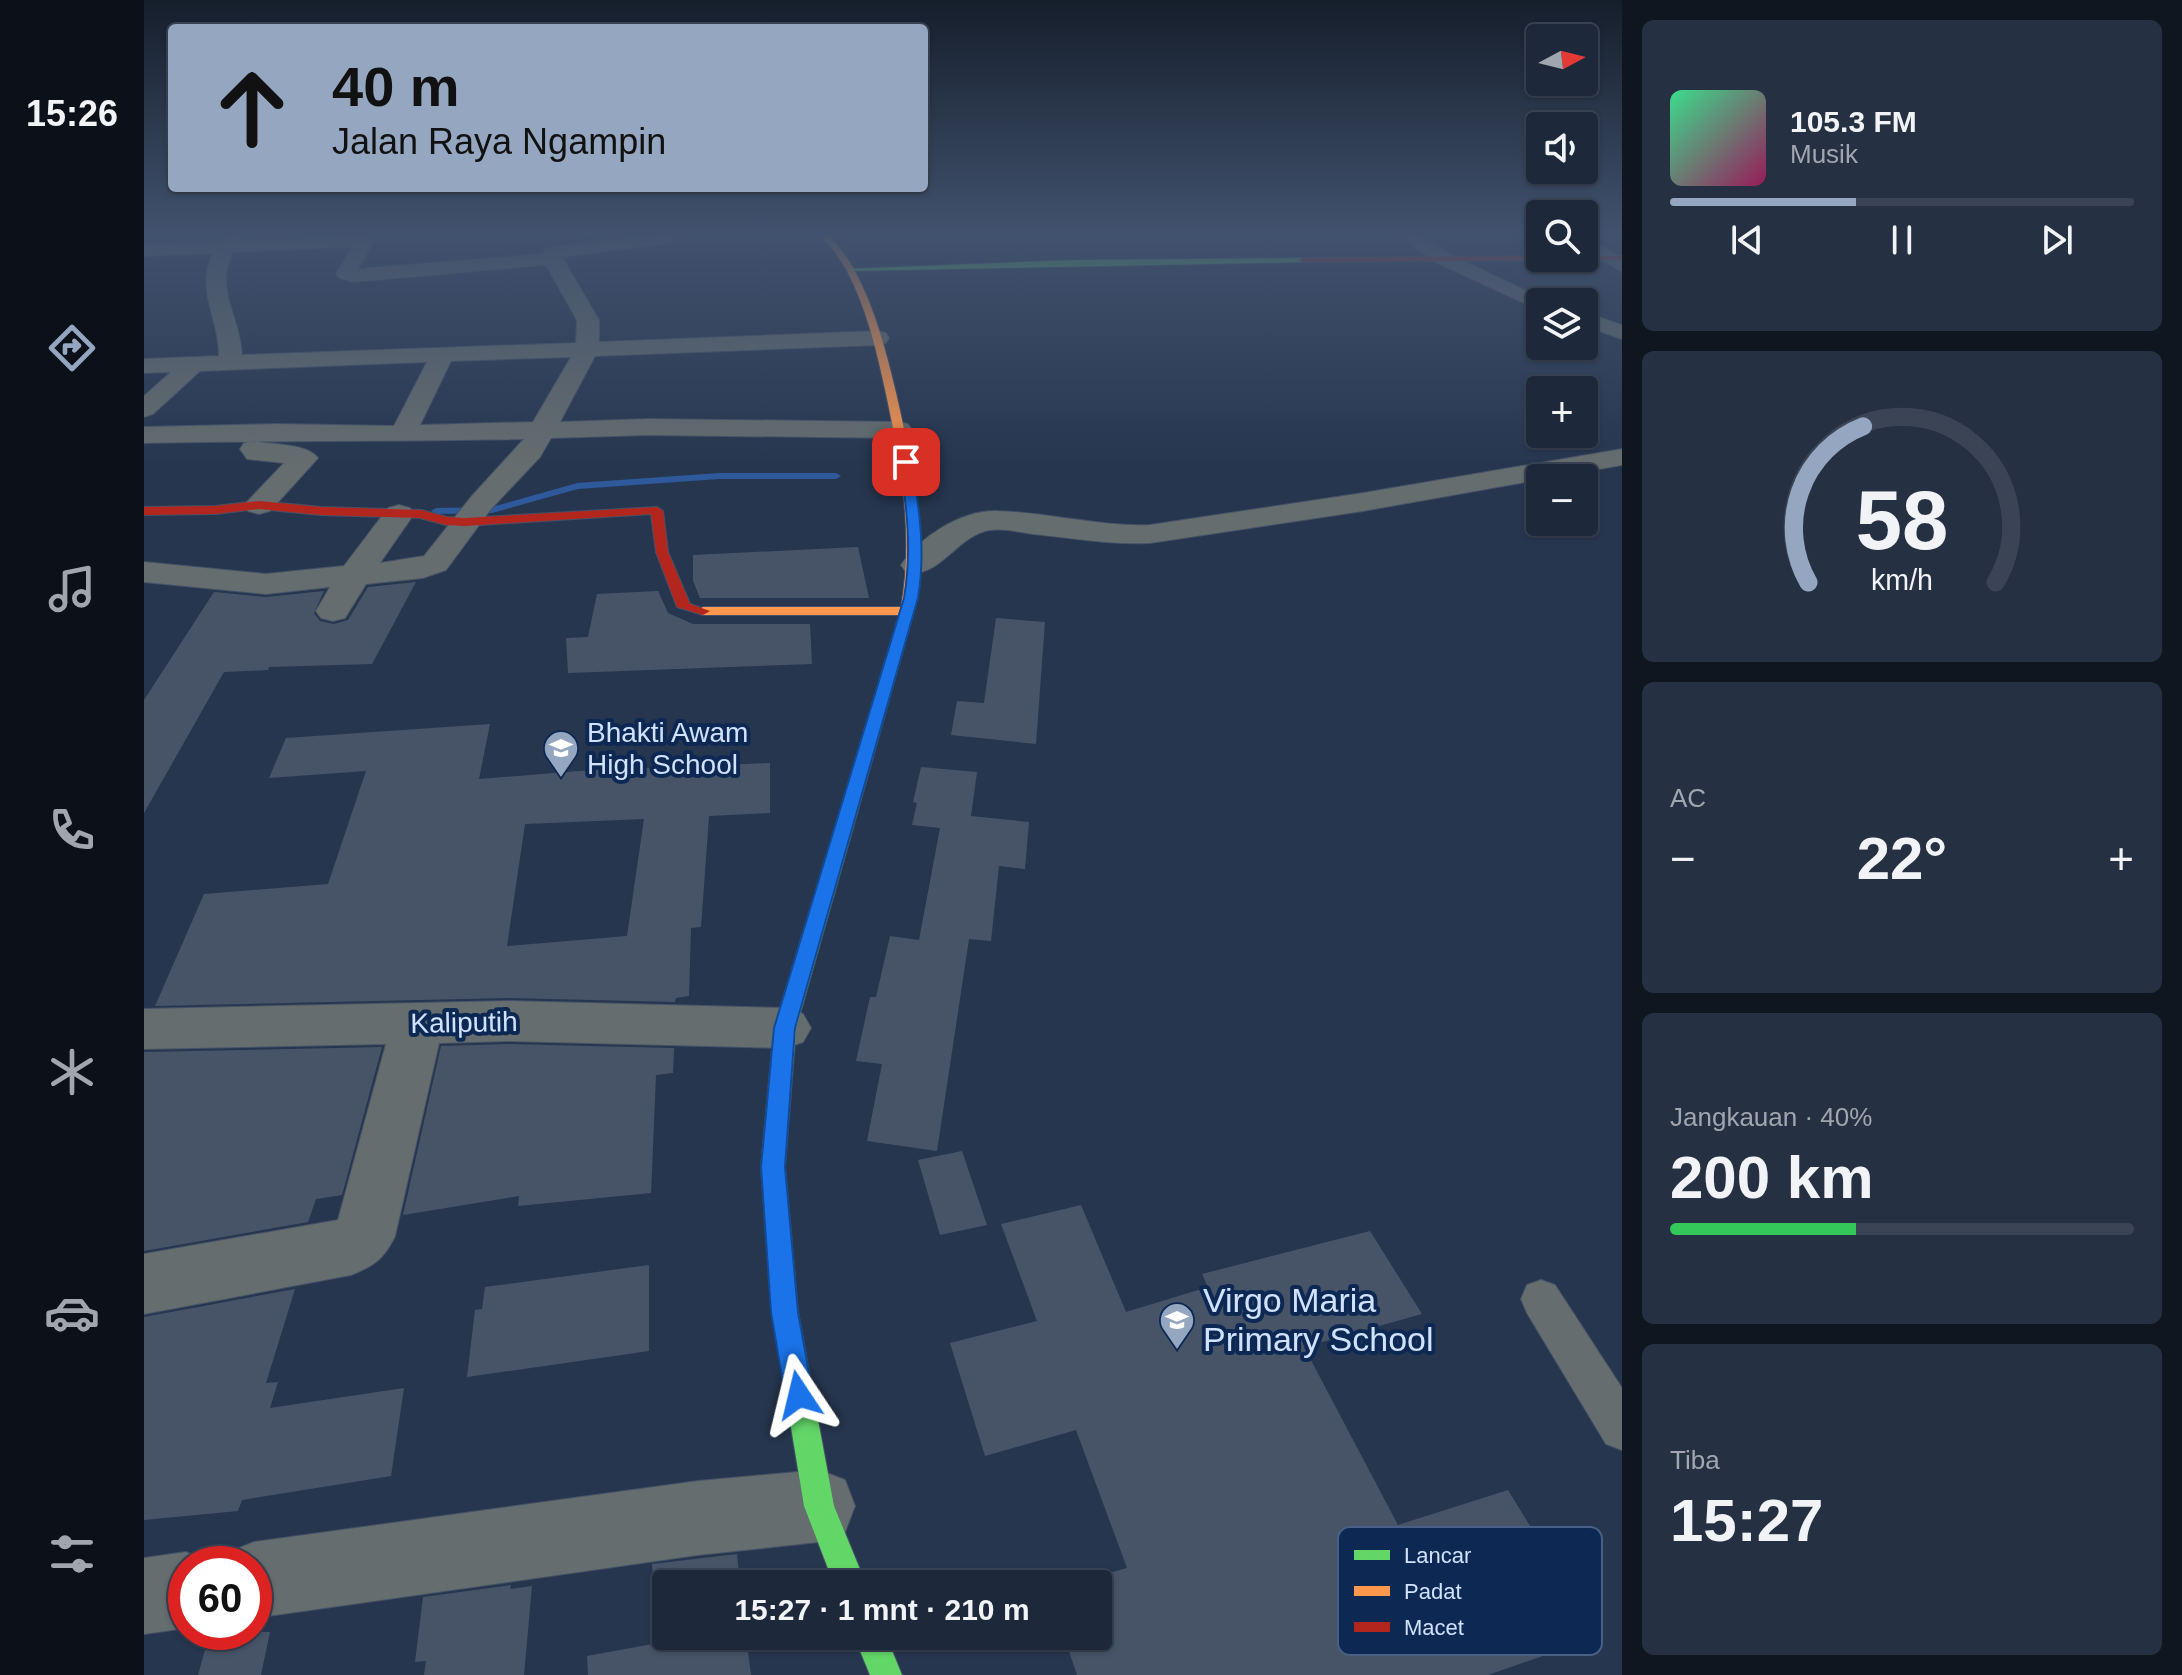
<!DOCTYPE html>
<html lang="id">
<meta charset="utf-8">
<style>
body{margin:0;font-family:Arial,sans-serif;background:#253042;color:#f1f3f6;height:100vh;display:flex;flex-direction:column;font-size:30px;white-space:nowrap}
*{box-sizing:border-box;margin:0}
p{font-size:26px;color:#a0a6af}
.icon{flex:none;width:44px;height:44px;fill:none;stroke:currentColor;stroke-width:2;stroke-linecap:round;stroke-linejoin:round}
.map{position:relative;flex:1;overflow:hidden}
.sheet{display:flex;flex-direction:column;gap:20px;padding:20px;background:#101620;width:560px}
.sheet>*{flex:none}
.top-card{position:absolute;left:24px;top:24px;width:760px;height:168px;border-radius:8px;box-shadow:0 2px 6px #0004,0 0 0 2px #3b4455;background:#95a6c0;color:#111;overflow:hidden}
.needle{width:52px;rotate:83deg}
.fabs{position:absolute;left:1382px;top:24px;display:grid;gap:16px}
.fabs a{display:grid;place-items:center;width:72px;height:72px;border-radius:8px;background:#1d283b;box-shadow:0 2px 6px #0004,0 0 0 2px #3b4455;font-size:40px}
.speed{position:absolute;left:24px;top:1546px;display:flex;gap:16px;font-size:40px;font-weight:700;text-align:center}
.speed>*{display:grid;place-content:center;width:104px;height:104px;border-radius:50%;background:#1d283b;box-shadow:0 2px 6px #0004,0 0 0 2px #3b4455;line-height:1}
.speed .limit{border:12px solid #d22;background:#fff;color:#111}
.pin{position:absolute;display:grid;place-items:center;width:68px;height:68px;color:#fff;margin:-34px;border-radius:16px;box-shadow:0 4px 12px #0006}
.me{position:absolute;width:88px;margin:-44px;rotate:350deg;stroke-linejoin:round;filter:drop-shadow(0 0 6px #0008)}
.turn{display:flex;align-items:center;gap:28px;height:168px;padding:0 32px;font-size:36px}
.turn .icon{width:104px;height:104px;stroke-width:2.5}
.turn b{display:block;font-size:56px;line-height:68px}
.big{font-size:60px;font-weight:700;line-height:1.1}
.sheet .card{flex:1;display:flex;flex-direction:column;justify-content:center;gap:12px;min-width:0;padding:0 28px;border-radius:12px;background:#253042}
.sheet .dial{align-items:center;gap:0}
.dial svg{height:208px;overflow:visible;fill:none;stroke:#3b4455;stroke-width:7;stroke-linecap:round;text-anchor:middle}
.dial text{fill:#f1f3f6;stroke:none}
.song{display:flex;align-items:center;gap:24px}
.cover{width:96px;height:96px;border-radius:12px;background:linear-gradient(135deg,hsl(150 70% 55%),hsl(330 70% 35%))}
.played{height:8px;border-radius:4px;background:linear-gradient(90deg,#95a6c0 40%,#3b4455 40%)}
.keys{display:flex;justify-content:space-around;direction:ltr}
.heat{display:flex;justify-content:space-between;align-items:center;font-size:44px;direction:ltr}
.charge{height:12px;border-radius:6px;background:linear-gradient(90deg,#34c759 40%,#3b4455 0)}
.trip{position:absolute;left:508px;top:1570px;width:460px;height:80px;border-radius:8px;background:#1d283b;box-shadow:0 2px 6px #0004,0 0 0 2px #3b4455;font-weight:700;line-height:80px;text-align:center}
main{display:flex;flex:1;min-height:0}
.tab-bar{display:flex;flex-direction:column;width:144px;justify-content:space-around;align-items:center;background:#0c1018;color:#a0a6af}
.tab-bar .icon{width:56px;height:56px}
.tab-bar .active{color:#95a6c0}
.tab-bar b{font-size:36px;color:#f1f3f6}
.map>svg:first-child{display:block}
</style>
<main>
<nav class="tab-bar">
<b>15:26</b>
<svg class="icon active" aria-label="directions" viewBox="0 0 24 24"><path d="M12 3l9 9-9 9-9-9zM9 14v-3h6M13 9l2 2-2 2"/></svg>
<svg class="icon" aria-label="music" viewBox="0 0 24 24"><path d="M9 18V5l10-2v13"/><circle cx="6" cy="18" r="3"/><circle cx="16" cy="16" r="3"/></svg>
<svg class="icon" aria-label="phone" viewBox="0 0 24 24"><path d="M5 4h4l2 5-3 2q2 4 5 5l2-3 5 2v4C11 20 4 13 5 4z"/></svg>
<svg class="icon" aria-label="climate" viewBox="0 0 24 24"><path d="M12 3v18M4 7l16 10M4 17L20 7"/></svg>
<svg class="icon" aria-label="car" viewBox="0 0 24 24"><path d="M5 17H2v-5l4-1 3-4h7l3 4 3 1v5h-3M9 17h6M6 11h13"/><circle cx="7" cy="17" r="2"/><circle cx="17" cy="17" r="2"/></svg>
<svg class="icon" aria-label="filters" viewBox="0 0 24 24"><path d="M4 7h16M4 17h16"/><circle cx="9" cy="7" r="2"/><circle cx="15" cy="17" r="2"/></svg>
</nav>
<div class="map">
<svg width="1478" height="1675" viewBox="0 0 1478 1675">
<rect width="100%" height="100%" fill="#27364f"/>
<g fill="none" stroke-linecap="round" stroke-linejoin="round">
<path fill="#2e599b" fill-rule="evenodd" d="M575 473H692L697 476 692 479H575L434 489 348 513 292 514 287 511 292 508 348 507 433 483Z"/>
</g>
<path fill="#475468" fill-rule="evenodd" d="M714 547 725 598H556L549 581V555Z
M272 582 228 664 125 667 124 670 80 672 0 813V700L70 592 122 597 180 591 170 613 176 621 190 624 204 620 224 587Z
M514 591 524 613 549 624H666L668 664 424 673 422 638 444 637 453 594Z
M852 618 901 622 892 744 807 735 813 701 840 703Z
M346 724 335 779 435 771 626 763V813L565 816 557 927 547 928 545 996 532 998 531 1002 365 998 11 1006 60 894 184 884 222 771 125 778 142 738ZM500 819 483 936 363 946 381 824Z
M777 767 833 772 827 816 885 822 881 869 855 866 847 941 825 939 793 1151 723 1141 738 1064 712 1061 726 997H732L746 936 775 940 796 828 768 825 773 803 769 802Z
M365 1044 530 1048 529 1073 512 1075 507 1193 374 1206 375 1196 259 1215 297 1046Z
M238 1047 198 1195 172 1199 164 1222 0 1251V1052Z
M818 1151 843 1225 796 1235 774 1160Z
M937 1205 982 1312 1064 1287 1058 1274 1226 1231 1278 1314 1160 1347 1254 1525 1364 1490 1454 1637 1344 1675H933L920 1636H954V1584H927L983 1568 932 1430 841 1456 806 1343 893 1321 857 1224Z
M505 1265V1351L323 1377 331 1310 338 1309 341 1287Z
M151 1289 122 1383 134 1382 126 1408 260 1388 247 1476 98 1500 94 1511 0 1520V1317Z
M593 1554 596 1584H522V1636H602L607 1675H444L443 1656 514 1643 508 1564Z
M367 1585 366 1589 388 1586 380 1675H280L282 1661 271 1662 279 1597Z
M66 1632H126L117 1675H54Z"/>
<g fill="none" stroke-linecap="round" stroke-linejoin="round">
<g stroke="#455267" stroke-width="2">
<path id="lane" d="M466 231 427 238 421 235 430 231Z
M1397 1280 1411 1285 1478 1388V1450L1462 1444 1383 1313 1377 1299 1383 1285Z"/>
</g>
<g stroke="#455267" stroke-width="2">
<path id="street" d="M85 231H103L96 240 228 237 230 241 214 269 399 254 401 249 408 247 536 231 535 239 521 244 418 257 455 320V342L734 331 742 333 745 338 742 343 734 345 451 356 416 422 504 419 755 422 764 424 768 430 764 436 755 438 504 435 407 438 396 457 347 509 302 570 279 578 222 584 201 618 189 621 177 618 172 611 186 587 122 594 0 582V562L122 574 200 566 244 508 255 505 266 508 270 514 236 563 280 556 327 497 380 439C253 442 127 440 0 443V427L133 424 250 426 283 362 56 371 9 414 0 417V396L27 372 0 373V359L75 356C75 316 51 292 69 253L0 256V244L77 241ZM208 247 192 274 195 278 208 282 402 265 433 320 432 343 98 355C96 315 71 292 88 252ZM427 357 389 422 276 425 307 361Z
M1248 231H1270L1307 255 1406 302H1396V309L1389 307 1293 263Z
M1440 236 1478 258V272L1440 250Z
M1440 312 1478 325V339L1440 326Z
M110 441C128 445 163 443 174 458L126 511 115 514 104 511 100 505 140 463 103 459 96 449 100 443Z
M1478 449V465L1219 511 1006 543C967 545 928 538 889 534 876 532 859 528 846 530 813 535 795 580 762 572L757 565C776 537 816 511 851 511 903 512 954 527 1006 525L1219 493Z
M365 1001 641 1008 659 1014 667 1028 659 1042 641 1048 365 1041 295 1043 251 1236C240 1259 230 1266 207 1275L0 1314V1254L194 1220 242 1044 0 1049V1009Z
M675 1470 701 1480 711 1506 701 1532 675 1542 554 1555 110 1618V1564H79L83 1553 110 1542 554 1481Z
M42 1552 69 1564H42V1628L0 1634V1558Z"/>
</g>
<g stroke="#455267" stroke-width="2">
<path id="fast" d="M1159 258 1162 262 706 271 702 269 932 260Z
M700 822 709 828 652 1028 641 1167 654 1312 690 1506 722 1584H690L660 1506 628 1312 617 1167 630 1028 691 828Z
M710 1636H742L758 1675H726Z"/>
</g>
<g stroke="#455267" stroke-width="2">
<path id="slow" d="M674 231H682C692 244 703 256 711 271 731 309 742 351 752 393 769 466 782 536 770 611L709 828 700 834 691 828 755 615H559L552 611 559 607H757C770 534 757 465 742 394 733 352 723 309 703 271 695 256 684 244 674 231Z"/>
</g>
<g stroke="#455267" stroke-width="2">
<path id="jam" d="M1396 256H1478V260L1159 262 1155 260 1159 258Z
M115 501 177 507 277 510 303 517 321 518 513 507 519 511 524 552 546 604 566 611 559 615 533 607 512 552 507 514 321 526 302 525 276 518 177 515 115 509 71 514 0 515V507L71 506Z"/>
</g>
<use href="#lane" fill="#656d6e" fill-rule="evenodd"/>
<use href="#street" fill="#656d6e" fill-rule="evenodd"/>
<use href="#fast" fill="#63d668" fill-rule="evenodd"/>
<use href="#slow" fill="#ff974d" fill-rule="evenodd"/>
<use href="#jam" fill="#b3261e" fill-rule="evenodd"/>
</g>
<linearGradient id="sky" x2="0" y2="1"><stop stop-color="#151e2b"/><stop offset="0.5" stop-color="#41526e"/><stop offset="1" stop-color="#41526e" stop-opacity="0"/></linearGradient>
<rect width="1478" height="466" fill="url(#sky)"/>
<path fill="#1a73e8" stroke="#114b97" stroke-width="2" d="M762 459 768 462C775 509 782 551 774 598L651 1028 641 1167 654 1312 669 1395 665 1405 655 1409 645 1405 641 1395 627 1312 617 1167 630 1028 760 598C768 551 763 509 756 462Z"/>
<defs>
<g id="school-pin" transform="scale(1.8)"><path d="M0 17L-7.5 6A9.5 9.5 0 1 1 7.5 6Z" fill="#95a6c0" stroke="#0d2953"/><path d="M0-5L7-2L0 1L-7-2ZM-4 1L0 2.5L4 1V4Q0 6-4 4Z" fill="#fff"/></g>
</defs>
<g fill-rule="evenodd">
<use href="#school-pin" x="417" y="748"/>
<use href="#school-pin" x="1033" y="1320"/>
</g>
<g text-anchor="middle" stroke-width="8" stroke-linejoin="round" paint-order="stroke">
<g font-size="28" fill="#d0e2fd" stroke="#0d2953" text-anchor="start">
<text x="443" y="742">Bhakti Awam<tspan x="443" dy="32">High School</tspan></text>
</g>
<g font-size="28" fill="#d0e2fd" stroke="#0d2953">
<text transform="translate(320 1022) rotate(-1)" y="10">Kaliputih</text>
</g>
<g font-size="34" fill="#d0e2fd" stroke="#0d2953" text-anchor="start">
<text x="1059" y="1312">Virgo Maria<tspan x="1059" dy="39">Primary School</tspan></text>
</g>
</g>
<rect x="1194" y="1527" width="264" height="128" rx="12" fill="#0d2953" stroke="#486086" stroke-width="2"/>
<rect x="1210" y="1550" width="36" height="10" fill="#63d668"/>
<rect x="1210" y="1586" width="36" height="10" fill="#ff974d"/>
<rect x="1210" y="1622" width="36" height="10" fill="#b3261e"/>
<g font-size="22" fill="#d0e2fd">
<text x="1260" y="1563">Lancar</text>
<text x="1260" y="1599">Padat</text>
<text x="1260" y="1635">Macet</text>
</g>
</svg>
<div class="fabs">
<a><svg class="needle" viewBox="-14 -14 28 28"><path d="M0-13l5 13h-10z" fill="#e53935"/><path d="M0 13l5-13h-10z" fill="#a0a6af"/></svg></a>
<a><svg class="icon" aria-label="sound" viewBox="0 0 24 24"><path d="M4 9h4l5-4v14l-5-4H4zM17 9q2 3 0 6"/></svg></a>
<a><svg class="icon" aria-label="search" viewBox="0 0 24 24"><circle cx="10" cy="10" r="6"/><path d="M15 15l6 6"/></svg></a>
<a><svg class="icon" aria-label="layers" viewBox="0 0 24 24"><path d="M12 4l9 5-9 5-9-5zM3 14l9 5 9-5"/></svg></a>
<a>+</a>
<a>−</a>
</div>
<div class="speed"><div class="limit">60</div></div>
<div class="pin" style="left:762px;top:462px;background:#d93025"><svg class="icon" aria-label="arrive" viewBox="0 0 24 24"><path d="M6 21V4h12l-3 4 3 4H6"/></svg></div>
<svg class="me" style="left:655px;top:1395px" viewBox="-20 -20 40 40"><path d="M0-17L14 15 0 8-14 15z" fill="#1a73e8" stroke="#fff" stroke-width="4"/></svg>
<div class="trip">15:27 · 1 mnt · 210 m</div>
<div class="top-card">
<div class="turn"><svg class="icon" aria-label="ahead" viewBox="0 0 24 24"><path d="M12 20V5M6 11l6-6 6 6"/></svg><div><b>40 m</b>Jalan Raya Ngampin</div></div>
</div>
</div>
<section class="sheet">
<div class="card">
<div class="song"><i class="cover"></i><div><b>105.3 FM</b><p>Musik</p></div></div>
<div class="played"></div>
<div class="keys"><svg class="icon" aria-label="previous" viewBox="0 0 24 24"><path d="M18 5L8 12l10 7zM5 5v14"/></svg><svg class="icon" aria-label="pause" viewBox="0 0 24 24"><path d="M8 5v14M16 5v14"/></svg><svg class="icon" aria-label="next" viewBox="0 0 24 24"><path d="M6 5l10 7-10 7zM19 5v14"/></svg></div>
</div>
<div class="card dial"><svg viewBox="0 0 100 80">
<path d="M14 69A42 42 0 1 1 86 69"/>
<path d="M14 69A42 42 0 0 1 35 9" stroke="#95a6c0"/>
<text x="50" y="56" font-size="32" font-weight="700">58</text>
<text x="50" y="72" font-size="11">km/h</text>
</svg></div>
<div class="card"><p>AC</p>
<div class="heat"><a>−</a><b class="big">22°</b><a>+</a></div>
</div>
<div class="card"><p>Jangkauan · 40%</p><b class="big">200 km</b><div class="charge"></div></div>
<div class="card"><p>Tiba</p><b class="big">15:27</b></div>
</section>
</main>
